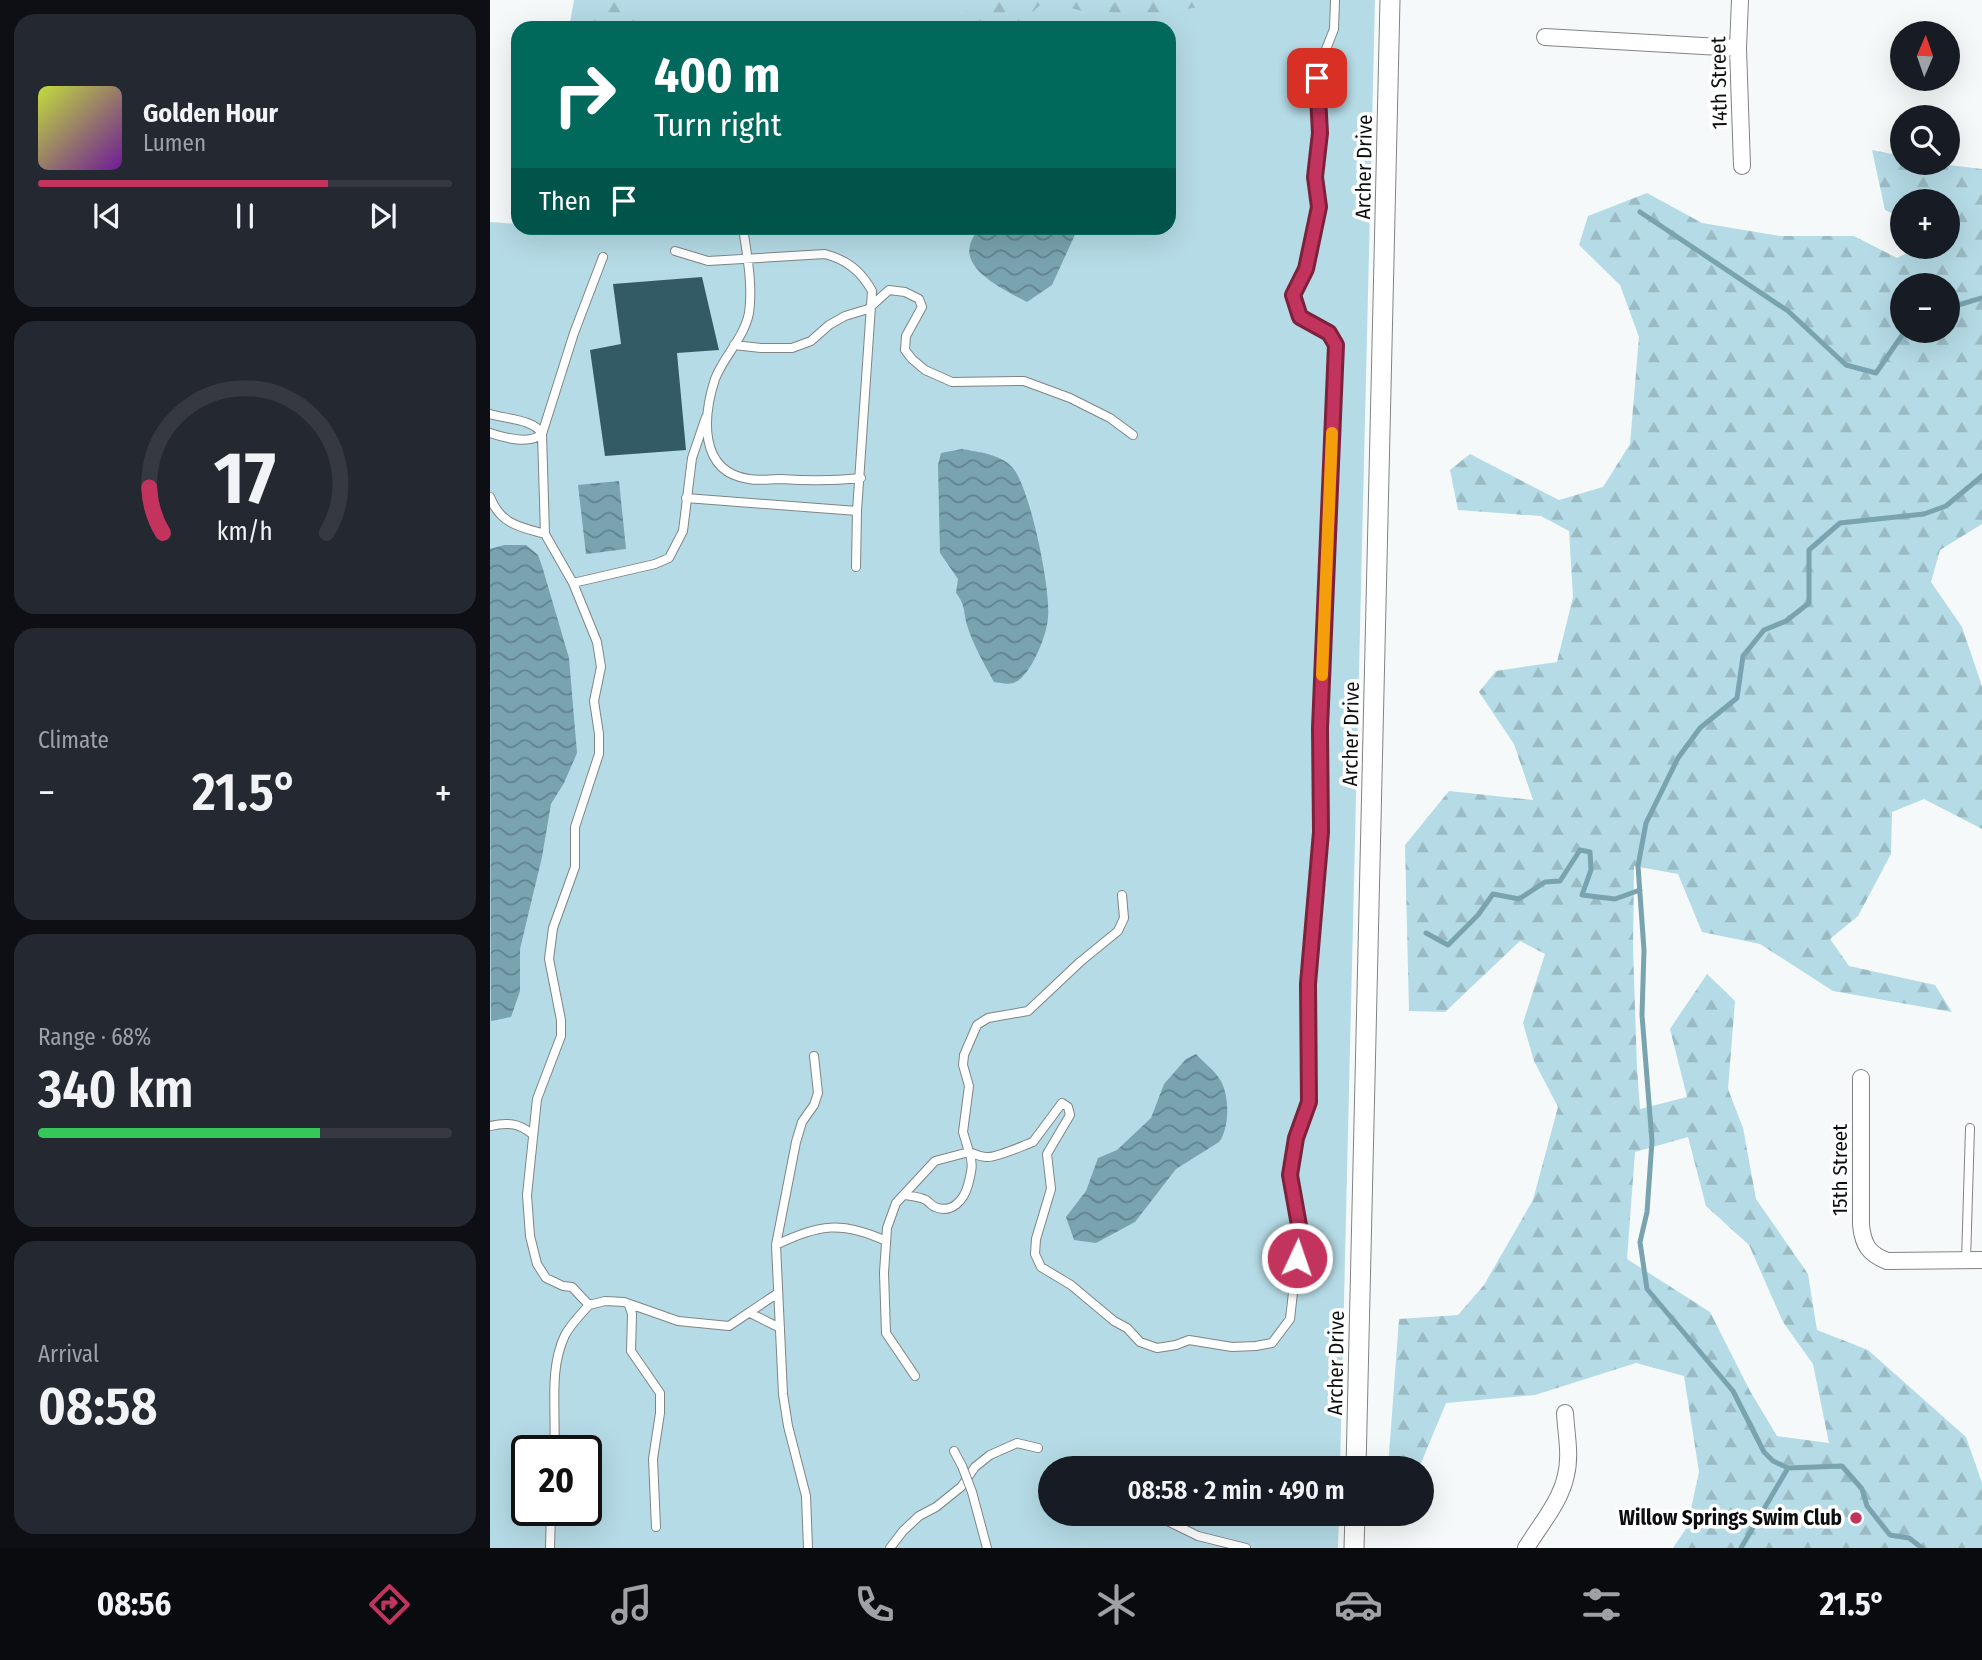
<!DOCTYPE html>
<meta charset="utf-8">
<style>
body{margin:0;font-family:"Fira Sans Condensed",sans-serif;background:#242831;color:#f1f3f6;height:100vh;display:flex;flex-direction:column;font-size:26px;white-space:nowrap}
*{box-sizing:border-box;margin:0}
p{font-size:23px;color:#9ea1a6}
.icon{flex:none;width:38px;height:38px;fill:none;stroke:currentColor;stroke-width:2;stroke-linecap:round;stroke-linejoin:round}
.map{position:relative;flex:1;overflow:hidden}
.panel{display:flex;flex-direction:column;gap:14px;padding:14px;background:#0d0f14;width:490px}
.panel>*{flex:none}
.banner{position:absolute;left:21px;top:21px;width:665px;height:214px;border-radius:21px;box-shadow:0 7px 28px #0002;background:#00695c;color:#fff;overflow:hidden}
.needle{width:46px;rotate:2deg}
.tools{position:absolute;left:1400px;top:21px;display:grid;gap:14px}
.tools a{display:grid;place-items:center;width:70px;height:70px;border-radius:50%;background:#171b24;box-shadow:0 7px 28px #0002;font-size:35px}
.speed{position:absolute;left:21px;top:1435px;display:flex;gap:14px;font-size:35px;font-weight:700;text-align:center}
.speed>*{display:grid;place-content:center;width:91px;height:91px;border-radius:50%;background:#171b24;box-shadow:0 7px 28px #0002;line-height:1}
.speed .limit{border:4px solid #111;border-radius:10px;background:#fff;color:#111}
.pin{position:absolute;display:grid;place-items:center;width:60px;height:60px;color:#fff;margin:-30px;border-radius:14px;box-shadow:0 4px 10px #0006}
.me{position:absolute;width:77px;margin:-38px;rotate:3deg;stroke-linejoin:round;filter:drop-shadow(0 0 5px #0008)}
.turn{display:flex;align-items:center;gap:24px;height:147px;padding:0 28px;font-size:32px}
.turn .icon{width:91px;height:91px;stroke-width:2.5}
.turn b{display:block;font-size:49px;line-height:60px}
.then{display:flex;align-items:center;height:66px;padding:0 28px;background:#0003;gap:14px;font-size:26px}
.big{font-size:52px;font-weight:600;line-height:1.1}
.panel .tile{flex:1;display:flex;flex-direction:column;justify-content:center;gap:10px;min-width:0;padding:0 24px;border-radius:21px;background:#242831}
.panel .dial{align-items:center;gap:0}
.dial svg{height:182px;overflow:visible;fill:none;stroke:#363941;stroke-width:7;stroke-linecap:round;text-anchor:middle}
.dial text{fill:#f1f3f6;stroke:none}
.song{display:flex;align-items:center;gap:21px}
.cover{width:84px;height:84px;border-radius:10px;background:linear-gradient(135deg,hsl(70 70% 55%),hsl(280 70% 35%))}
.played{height:7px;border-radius:4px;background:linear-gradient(90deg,#c2345d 70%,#363941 70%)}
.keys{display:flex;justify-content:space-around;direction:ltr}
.heat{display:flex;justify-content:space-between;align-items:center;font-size:38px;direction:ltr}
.charge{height:10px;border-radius:5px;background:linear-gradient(90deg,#34c759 68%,#363941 0)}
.trip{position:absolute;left:548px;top:1456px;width:396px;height:70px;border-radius:35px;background:#171b24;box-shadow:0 7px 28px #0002;font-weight:600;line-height:70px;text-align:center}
.tab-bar{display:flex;height:112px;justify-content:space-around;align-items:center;background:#090b0e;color:#9ea1a6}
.tab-bar .icon{width:49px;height:49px}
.tab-bar .current{color:#c2345d}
.tab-bar b{font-size:32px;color:#f1f3f6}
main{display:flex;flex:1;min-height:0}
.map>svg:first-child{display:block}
</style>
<main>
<section class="panel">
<div class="tile">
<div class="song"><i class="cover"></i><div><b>Golden Hour</b><p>Lumen</p></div></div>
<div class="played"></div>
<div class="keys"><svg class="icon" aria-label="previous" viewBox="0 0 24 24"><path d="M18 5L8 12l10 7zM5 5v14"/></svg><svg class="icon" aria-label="pause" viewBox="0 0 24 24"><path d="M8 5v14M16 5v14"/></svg><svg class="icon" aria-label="next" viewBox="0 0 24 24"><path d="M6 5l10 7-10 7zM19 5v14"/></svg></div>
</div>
<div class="tile dial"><svg viewBox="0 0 100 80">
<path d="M14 69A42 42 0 1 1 86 69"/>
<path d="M14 69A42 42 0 0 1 8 49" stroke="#c2345d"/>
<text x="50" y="56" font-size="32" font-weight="700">17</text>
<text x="50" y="72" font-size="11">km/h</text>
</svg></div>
<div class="tile"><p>Climate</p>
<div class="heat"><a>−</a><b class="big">21.5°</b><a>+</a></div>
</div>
<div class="tile"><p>Range · 68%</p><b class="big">340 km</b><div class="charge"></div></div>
<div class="tile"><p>Arrival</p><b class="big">08:58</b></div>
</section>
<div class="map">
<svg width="1492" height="1548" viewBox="0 0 1492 1548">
<defs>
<pattern id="forest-firs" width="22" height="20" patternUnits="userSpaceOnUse" patternTransform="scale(1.75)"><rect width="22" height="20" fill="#b5dbe6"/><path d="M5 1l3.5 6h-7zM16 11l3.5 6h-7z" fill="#9abbc4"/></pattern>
<pattern id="water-waves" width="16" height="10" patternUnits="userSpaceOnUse" patternTransform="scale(1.75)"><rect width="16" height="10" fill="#79a3af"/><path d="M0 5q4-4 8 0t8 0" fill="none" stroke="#62838d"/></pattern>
</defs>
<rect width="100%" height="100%" fill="#f5f9fa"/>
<path fill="#b5dbe6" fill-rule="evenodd" d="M84 0H885L850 1468H560V1514H849L848 1548H0V222L28 224V228H679V28H79ZM37 1451H96V1510H37Z"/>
<path fill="url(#forest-firs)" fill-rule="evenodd" d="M95 0H152V28H78L92 14Z
M478 0H712L710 7 622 19 555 1 524 28H473Z
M1382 150 1412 156V163H1442L1492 169V524L1450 550 1441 582 1472 627 1492 686V829L1434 799 1402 812 1401 854 1368 916 1340 939 1359 966 1445 985 1462 1012 1343 991 1270 944 1212 932 1188 874 1144 866 1143 949 1147 1068 1150 1109 1197 1097 1180 1029 1217 974 1245 1001 1238 1089 1253 1128 1266 1199 1318 1274 1327 1330 1378 1350 1476 1437 1492 1483V1548H1183L1197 1527 1209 1472 1194 1376 1146 1363 1045 1395 956 1403 929 1468H898L909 1319 968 1315 994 1285 1043 1200 1068 1107 1044 1061 1033 1023 1055 954 1030 941 955 1012 919 1011 915 845 959 791 1043 800 1024 744 989 692 1006 671 1067 662 1083 597 1079 531 1051 516 968 510 960 470 980 454 1069 500 1113 487 1140 444 1149 337 1130 285 1089 245 1098 216 1157 193 1212 223 1290 236H1364L1407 258 1429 247H1458V201H1412V218L1395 210ZM1458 285V331H1412V285ZM1198 1137 1216 1206 1259 1245 1293 1322 1323 1364 1339 1443 1287 1436 1260 1391 1220 1312 1137 1259 1145 1152Z"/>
<path fill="url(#water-waves)" d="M491 228H588L562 285 537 302C511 288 455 263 491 228Z
M472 449C488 452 510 454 522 467 540 486 561 590 558 617 557 635 543 669 529 680 522 686 512 683 504 682 494 663 483 645 477 625 473 611 476 606 466 593L468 579 450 553 448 465 451 453Z
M129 481 136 549 96 554 88 485Z
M14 545H36L48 555 52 566 79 658 87 753 74 783 61 804 52 857 30 949V991L21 1017 1 1021 0 549Z
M706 1054C713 1062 723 1069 729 1078 740 1093 740 1128 729 1142L686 1169 645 1222 606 1243 584 1240 576 1217 596 1191 608 1158 627 1150 661 1118 674 1084 696 1059Z"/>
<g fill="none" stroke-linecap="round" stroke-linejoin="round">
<path stroke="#79a3af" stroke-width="5" d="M1150 212 1298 311 1356 365 1386 373 1415 331
M1458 308 1492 298
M936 933 958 945 988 915 1003 894 1029 899 1055 882 1070 881 1090 850 1100 852 1101 870 1092 895 1125 899 1150 890
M1251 1548 1298 1468
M1432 1548 1419 1538 1400 1535 1377 1506 1372 1489 1352 1466 1298 1468 1283 1461 1274 1452 1243 1391 1157 1289 1150 1242 1157 1212 1162 1141 1152 1015 1154 950 1148 866 1156 823 1188 758 1210 728 1247 698 1253 656 1274 630 1296 621 1319 603V550L1350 523 1434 514 1456 506 1492 476"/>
</g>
<path fill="#335b66" d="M212 277 229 350 187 353 196 450 115 456 100 350 131 344 123 284Z"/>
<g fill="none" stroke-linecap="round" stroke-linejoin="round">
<g stroke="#808485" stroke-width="10">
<path id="service" d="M253 228C257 255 263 285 259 313 254 338 234 356 225 379 213 416 208 472 259 479 269 481 280 479 291 479 318 481 344 481 371 478
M185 251 218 261 335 254C357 260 371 271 382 291L367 511 366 567
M244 345 271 348H302L321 341 339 325 355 316 378 309 399 290 415 292 429 299 432 307 416 336 415 350 422 359 435 370 462 382 534 381 580 398 620 418 643 435
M0 414C15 419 44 419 52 434 39 445 15 438 0 433
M0 497C10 524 30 527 55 534L83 583
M196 498 367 511
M55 534 52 434 84 333 113 257
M632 895 634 918 628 931 590 962 538 1011 498 1018 487 1025 474 1055 473 1065 479 1086 473 1132 479 1152C484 1154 491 1157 497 1157 506 1158 532 1146 543 1142L572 1103 578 1107 580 1115 557 1154 561 1189 546 1239 545 1254 551 1267 581 1285 624 1321 637 1328 650 1342 667 1348 686 1345 699 1340 742 1347 766 1346 782 1343 800 1319 810 1231 800 1175 806 1138 819 1102 818 984 831 832 830 728 846 345 839 333 810 317 803 295 816 269 829 207 825 177 830 133 827 78 831 62 844 29 845 0
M0 1126C17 1122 29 1123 42 1134
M414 1195C421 1196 431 1197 436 1200 439 1202 442 1206 445 1207 462 1214 474 1200 478 1185 481 1173 484 1164 479 1152L445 1161 406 1203 397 1228 394 1273 396 1333 425 1376
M286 1245C329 1224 352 1221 396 1241
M1476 1261 1480 1128
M99 1305 115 1301 134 1302 188 1321 239 1326 288 1293
M139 1305 142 1314 141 1351 170 1393V1413L163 1459 166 1527
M260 1313 290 1328
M64 1451C67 1412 58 1371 75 1335 81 1324 91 1314 99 1305L82 1287 73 1286 56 1278 47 1264 40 1236 37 1195 47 1099 71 1036V1020L59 959 63 928 85 867V827L109 754V734L104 701 111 667 107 642 83 583 165 564 179 558 193 531 202 458 216 417
M464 1451 472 1466
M574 1463 612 1468
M482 1492 497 1548
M663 1514 708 1536 756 1548
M60 1548 61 1510
M318 1548 316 1496 298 1426 293 1394 286 1245 306 1142 312 1122 324 1105 328 1093 324 1056
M400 1548 413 1531 429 1516 446 1507 471 1487 485 1467 500 1455 527 1443 548 1448"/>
</g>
<g stroke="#808485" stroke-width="18">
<path id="minor" d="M1250 0 1248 48 1252 166
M1055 37 1248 48
M1371 1078V1225C1373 1245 1379 1254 1397 1261L1492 1260
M1036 1548C1050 1525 1071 1501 1076 1475 1081 1455 1076 1433 1075 1413"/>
</g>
<g stroke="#808485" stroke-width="21">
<path id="tertiary" d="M866 1468 900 0
M864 1548 865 1514"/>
</g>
<use href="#service" stroke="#fff" stroke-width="8"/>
<use href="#minor" stroke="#fff" stroke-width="16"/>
<use href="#tertiary" stroke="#fff" stroke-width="19"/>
<g stroke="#808485" stroke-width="10" stroke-linecap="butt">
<path id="service-bridge" d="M472 1466 482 1492"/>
</g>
<use href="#service-bridge" stroke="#fff" stroke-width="8"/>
</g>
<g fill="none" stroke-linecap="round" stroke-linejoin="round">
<g stroke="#7e223c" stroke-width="18">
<path id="route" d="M807 1258 810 1231 800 1175 806 1138 819 1102 818 984 831 832 830 728 846 345 839 333 810 317 803 295 816 269 829 207 825 177 830 133 827 78"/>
</g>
<use href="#route" stroke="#c2345d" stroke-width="12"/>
<path stroke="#f59e0b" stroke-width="12" d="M832 675 842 433"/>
</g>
<circle fill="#c2345d" stroke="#fff" stroke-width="2.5" cx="1366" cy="1518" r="7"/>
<g text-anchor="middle" stroke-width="7" stroke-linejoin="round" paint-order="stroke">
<g font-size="21" fill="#0d0e0f" stroke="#fff">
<text transform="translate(1229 83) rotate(-91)" y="7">14th Street</text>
<text transform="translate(874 167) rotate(-89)" y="7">Archer Drive</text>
<text transform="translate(861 734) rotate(-89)" y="7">Archer Drive</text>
<text transform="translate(1350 1170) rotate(-90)" y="7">15th Street</text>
<text transform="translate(846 1363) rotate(-89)" y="7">Archer Drive</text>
</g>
<g font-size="21" font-weight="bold" fill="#0d0e0f" stroke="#fff" text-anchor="end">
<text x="1352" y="1525">Willow Springs Swim Club</text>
</g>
</g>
</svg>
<div class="tools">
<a><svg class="needle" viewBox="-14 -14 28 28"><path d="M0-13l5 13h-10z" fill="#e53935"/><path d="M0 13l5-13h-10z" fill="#9ea1a6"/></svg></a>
<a><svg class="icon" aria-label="search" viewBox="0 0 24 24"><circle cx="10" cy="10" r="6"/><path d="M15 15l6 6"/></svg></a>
<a>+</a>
<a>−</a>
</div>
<div class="speed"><div class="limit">20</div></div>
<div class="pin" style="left:827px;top:78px;background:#d93025"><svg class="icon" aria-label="arrive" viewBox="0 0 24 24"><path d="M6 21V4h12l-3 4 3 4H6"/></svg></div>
<svg class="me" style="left:807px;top:1258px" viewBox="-20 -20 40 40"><circle r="17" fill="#c2345d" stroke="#fff" stroke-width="3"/><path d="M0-11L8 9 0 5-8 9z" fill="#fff"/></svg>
<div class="trip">08:58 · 2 min · 490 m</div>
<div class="banner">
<div class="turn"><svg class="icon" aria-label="right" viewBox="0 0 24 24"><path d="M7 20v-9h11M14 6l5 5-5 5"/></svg><div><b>400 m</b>Turn right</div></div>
<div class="then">Then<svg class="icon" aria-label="arrive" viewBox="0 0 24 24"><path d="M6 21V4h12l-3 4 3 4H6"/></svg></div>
</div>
</div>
</main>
<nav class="tab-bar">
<b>08:56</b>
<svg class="icon current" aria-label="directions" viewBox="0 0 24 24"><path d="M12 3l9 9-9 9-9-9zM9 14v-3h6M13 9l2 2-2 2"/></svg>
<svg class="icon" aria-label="music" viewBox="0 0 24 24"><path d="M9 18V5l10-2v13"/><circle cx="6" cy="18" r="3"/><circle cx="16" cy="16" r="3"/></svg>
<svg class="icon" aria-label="phone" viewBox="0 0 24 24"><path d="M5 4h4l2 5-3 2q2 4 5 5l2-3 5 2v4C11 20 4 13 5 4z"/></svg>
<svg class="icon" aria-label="climate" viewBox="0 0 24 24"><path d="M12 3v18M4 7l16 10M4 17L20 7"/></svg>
<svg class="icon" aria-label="car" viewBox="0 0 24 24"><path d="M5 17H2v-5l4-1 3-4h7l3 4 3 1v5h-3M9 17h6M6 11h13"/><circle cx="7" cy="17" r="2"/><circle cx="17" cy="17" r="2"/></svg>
<svg class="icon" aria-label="filters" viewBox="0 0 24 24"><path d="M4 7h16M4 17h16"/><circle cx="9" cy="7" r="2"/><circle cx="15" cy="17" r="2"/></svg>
<b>21.5°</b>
</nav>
